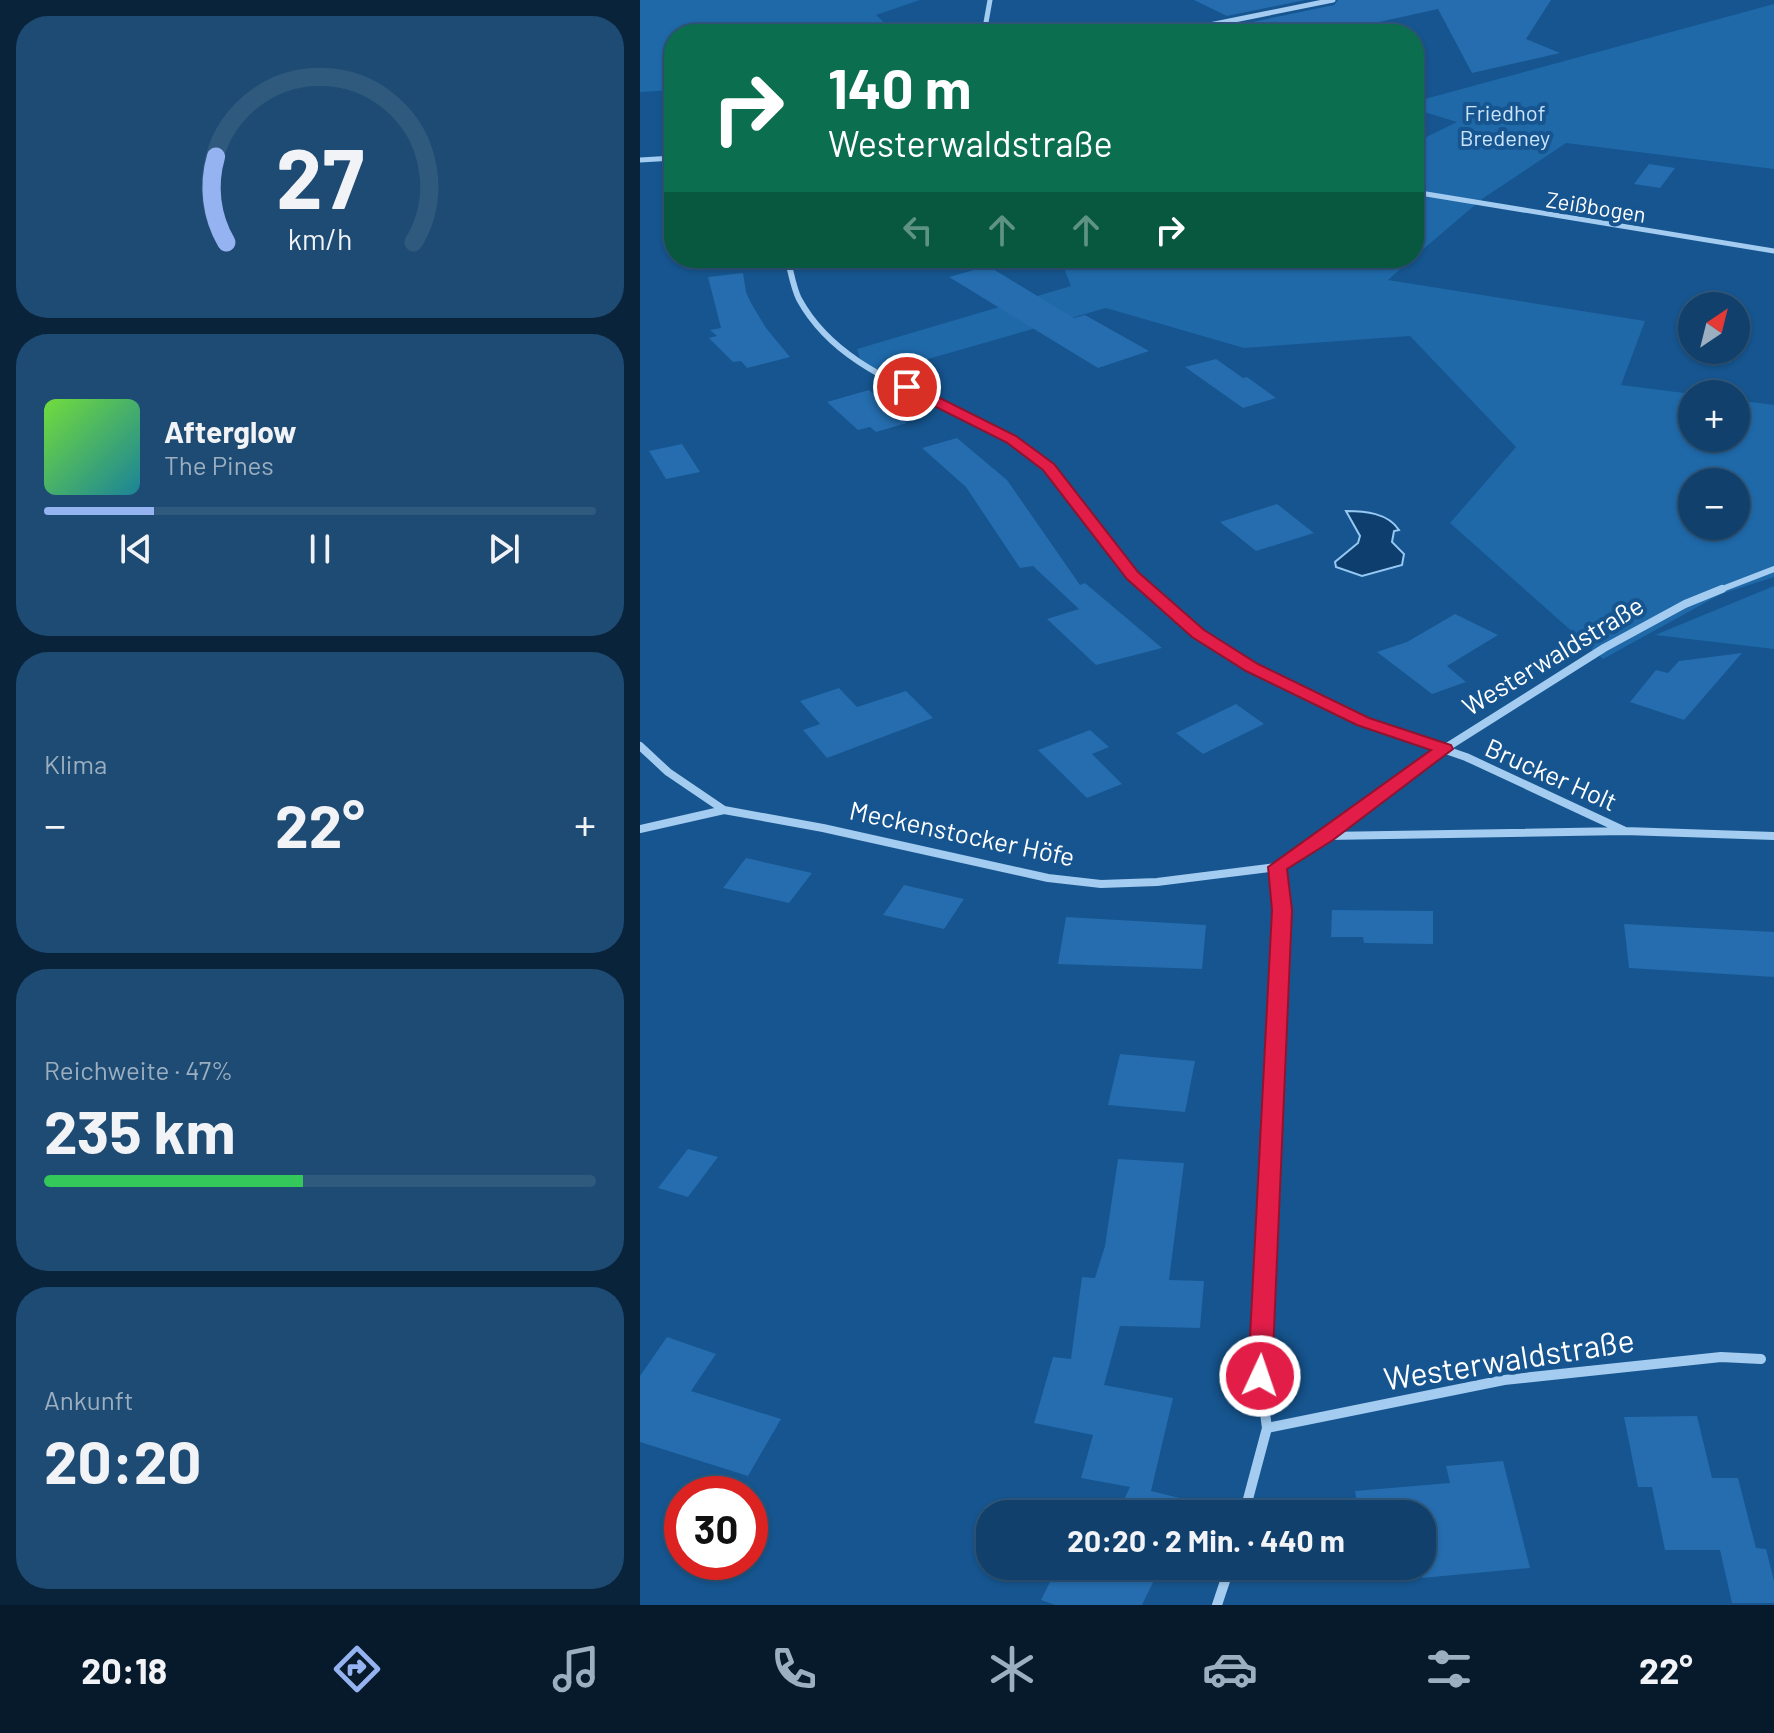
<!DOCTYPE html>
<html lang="de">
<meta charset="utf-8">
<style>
body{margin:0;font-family:Barlow,sans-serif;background:#1e4b73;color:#f1f3f6;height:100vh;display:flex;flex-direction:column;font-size:30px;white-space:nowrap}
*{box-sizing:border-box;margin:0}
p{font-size:26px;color:#9cafc1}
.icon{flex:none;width:44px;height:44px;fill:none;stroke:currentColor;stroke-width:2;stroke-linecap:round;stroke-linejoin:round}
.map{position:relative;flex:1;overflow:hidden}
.side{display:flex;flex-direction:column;gap:16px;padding:16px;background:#09233b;width:640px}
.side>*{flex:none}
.banner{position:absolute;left:24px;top:24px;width:760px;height:244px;border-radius:32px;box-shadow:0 2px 6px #0004,0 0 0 2px #30597e;background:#0b6e4f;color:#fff;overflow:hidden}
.needle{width:52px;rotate:35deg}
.fabs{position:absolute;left:1038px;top:292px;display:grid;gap:16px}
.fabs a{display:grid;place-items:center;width:72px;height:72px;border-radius:50%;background:#10406b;box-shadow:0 2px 6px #0004,0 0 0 2px #30597e;font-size:40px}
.speed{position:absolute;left:24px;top:1476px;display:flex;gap:16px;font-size:40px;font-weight:700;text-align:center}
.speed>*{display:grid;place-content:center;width:104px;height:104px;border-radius:50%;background:#10406b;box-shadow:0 2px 6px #0004,0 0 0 2px #30597e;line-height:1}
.speed .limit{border:12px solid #d22;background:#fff;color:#111}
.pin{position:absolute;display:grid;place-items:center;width:68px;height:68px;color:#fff;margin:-34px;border:4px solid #fff;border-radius:50%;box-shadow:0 2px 8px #0007}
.me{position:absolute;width:88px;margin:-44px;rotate:3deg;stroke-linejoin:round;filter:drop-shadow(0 0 6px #0008)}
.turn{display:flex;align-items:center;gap:28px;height:168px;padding:0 32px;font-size:36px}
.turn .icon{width:104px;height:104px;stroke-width:2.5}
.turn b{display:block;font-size:56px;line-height:68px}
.lanes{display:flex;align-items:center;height:76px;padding:0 32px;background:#0003;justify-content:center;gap:40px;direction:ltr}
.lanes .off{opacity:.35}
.big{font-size:60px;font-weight:700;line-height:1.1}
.side .tile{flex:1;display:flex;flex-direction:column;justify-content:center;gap:12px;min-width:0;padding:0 28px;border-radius:32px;background:#1e4b73}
.side .dial{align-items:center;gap:0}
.dial svg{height:208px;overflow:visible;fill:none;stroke:#30597e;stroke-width:7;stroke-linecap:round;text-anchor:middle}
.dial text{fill:#f1f3f6;stroke:none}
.song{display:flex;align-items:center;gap:24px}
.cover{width:96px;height:96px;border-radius:12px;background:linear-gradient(135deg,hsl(100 70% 55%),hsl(190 70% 35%))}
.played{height:8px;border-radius:4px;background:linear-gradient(90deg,#95b2f1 20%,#30597e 20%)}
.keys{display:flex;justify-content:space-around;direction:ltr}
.heat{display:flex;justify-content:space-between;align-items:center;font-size:44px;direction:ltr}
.charge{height:12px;border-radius:6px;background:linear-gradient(90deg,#34c759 47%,#30597e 0)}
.trip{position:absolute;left:336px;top:1500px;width:460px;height:80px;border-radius:32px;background:#10406b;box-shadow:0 2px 6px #0004,0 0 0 2px #30597e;font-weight:700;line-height:80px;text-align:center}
.menu{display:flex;height:128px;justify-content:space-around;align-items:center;background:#061a2b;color:#9cafc1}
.menu .icon{width:56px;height:56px}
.menu .current{color:#95b2f1}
.menu b{font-size:36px;color:#f1f3f6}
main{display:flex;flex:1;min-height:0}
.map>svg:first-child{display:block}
</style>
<main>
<section class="side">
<div class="tile dial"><svg viewBox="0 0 100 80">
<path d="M14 69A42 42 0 1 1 86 69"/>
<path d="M14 69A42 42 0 0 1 10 36" stroke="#95b2f1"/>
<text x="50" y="56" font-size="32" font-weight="700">27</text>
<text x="50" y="72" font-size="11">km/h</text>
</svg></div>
<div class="tile">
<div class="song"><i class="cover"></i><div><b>Afterglow</b><p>The Pines</p></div></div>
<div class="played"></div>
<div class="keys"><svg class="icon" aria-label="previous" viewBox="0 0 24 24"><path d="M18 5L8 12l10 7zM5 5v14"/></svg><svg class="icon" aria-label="pause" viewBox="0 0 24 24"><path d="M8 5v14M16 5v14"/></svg><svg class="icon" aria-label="next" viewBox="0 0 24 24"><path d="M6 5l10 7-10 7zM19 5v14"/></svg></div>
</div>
<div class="tile"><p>Klima</p>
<div class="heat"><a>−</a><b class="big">22°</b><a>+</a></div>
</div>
<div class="tile"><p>Reichweite · 47%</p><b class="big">235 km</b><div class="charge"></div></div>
<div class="tile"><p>Ankunft</p><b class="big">20:20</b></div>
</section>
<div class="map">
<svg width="1134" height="1605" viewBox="0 0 1134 1605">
<rect width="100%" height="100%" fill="#16558f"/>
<path fill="#1f69a9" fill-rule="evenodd" d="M0 0H280L236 15 257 34H34V90L0 92Z
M1134 4V169L926 143 842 199 774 257V143L817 122 774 109V102Z
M420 258H773L748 280 1005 321 981 385 1052 394V438H1096V400L1134 405V577L1081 594 963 659 810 523 876 447 770 336 604 348 466 308 236 374 221 362 217 349 431 286ZM1052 482H1096V526H1052Z
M1134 586V649L1015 635Z"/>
<path fill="#0e3e6d" stroke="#95c8f2" stroke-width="2" d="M706 511C725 511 748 513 759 530L754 531 752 542 764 554 762 565 722 576 696 567 695 562 718 543 720 536Z"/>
<path fill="#256dae" d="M554 0H665L587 16Z
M698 0H911L886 39 920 53 832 73 798 9 685 34H624L603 24 694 5Z
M1009 164 1035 168 1020 188 994 184Z
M348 266 434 318 445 315 509 351 458 368 309 277Z
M103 273 106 292 111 303 126 328 150 357 107 368 101 361 93 362 69 338 77 336 70 330 81 328 68 277Z
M1052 348V350H1096L1090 363 1048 356Z
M576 359 603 378 607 377 636 398 603 408 545 367Z
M229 390 253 413 267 423 236 432 230 427 218 430 187 402Z
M317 438 367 480 440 585 445 583 522 648 456 665 407 619 439 609 393 566 380 568 326 487 282 448Z
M42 444 60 472 26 479 9 451Z
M637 504 674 533 616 551 580 522Z
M815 614 858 635 807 666 826 682 792 694 737 652 767 642Z
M1102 653 1044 720 990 702 1016 670 1028 673 1039 661Z
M199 688 217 707 266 691 293 718 187 758 163 730 180 724 160 701Z
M596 704 624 724 563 754 536 733Z
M450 730 469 747 452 754 482 784 447 798 398 750Z
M106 858 172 873 149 903 83 888Z
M264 885 324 899 304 929 243 915Z
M692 910 793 911V944L724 943 723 937H691Z
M426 917 566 925 562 969 418 964Z
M984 924 1134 932V977L989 968Z
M480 1054 555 1061 545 1112 468 1105Z
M48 1149 78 1157 48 1197 18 1188Z
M478 1159 544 1163 529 1280 564 1281 560 1328 480 1326 464 1385 533 1398 511 1491 568 1505 567 1514H477L490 1487 441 1478 453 1435 394 1423 413 1357 431 1359 442 1277 455 1278 465 1246Z
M27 1337 76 1354 51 1391 141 1419 108 1476 0 1442V1376Z
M1057 1416 1072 1478H1098L1116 1548 1126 1549 1134 1581V1603H1092L1080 1550H1025L1012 1487H998L984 1417Z
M863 1461 890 1568 782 1578V1514H719L715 1491 810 1483 806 1466Z
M418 1566H521L502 1605H415L401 1600Z"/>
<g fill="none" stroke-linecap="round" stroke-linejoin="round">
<path stroke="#a3ccf0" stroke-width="5" d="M350 0 345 28 390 34
M525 34 693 0
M0 160 34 158
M774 192 1134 251"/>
<path stroke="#a3ccf0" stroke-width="6" d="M147 258C151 271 153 287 159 299 207 387 321 397 394 456 440 493 466 549 508 591
M1077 591 1134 569"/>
<path stroke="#a3ccf0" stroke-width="8" d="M506 589 560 634 651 688 733 725 826 757 985 831
M0 746 28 772 84 810
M0 829 84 810 183 828 408 878 461 884 517 882 637 867 687 836 804 749 964 648 1045 604 1082 589
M687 836 985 831 1134 836
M636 1030 642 910 637 867"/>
<path stroke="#a3ccf0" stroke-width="10" d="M627 1428 864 1380 1081 1357 1121 1359
M604 1514 627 1428 620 1376 636 1028
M577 1605 590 1566"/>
</g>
<path fill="#e11d48" stroke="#92132f" stroke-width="2" d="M262 384H272L376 436 414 464 498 572 564 630 618 664 729 718 811 745 813 749 693 840 647 869 652 910 632 1376 629 1383 620 1386 611 1383 608 1376 632 910 628 867 791 750 717 725 606 671 552 637 487 579 403 470 366 442 262 390Z"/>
<g text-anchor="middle" stroke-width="8" stroke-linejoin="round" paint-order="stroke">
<g font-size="22" fill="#cae4fb" stroke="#16558f">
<text x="865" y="121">Friedhof<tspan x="865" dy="25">Bredeney</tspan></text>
</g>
<g font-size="22" fill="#fff" stroke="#16558f">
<text transform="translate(956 207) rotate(9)" y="8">Zeißbogen</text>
</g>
<g font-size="26" fill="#fff" stroke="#16558f">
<text transform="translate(913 656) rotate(-31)" y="9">Westerwaldstraße</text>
<text transform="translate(911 775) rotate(24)" y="9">Brucker Holt</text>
<text transform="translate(322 834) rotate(12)" y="9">Meckenstocker Höfe</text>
</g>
<g font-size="32" fill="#fff" stroke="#16558f">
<text transform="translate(869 1360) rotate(-9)" y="11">Westerwaldstraße</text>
</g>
</g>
</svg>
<div class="fabs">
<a><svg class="needle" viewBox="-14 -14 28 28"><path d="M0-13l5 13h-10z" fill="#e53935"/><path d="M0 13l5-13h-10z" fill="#9cafc1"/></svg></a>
<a>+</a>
<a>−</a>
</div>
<div class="speed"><div class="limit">30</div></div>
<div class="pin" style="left:267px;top:387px;background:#d93025"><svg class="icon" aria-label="arrive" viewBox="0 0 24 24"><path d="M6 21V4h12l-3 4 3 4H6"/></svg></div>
<svg class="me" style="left:620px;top:1376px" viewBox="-20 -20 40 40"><circle r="17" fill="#e11d48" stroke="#fff" stroke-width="3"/><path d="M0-11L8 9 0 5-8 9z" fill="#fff"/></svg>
<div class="trip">20:20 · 2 Min. · 440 m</div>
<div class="banner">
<div class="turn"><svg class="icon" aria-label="right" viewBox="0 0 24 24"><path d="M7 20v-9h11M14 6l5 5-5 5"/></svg><div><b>140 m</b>Westerwaldstraße</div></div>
<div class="lanes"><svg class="icon off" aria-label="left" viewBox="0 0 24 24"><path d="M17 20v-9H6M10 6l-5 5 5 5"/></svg><svg class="icon off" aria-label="ahead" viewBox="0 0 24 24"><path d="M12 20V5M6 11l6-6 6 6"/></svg><svg class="icon off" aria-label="ahead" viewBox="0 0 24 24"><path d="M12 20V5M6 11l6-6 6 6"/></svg><svg class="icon" aria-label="right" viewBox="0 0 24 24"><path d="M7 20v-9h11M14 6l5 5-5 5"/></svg></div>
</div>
</div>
</main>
<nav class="menu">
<b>20:18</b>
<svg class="icon current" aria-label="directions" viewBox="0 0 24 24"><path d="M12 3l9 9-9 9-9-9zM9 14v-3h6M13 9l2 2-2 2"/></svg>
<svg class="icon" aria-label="music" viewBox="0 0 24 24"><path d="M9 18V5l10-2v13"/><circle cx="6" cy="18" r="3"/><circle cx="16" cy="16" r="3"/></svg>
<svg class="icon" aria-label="phone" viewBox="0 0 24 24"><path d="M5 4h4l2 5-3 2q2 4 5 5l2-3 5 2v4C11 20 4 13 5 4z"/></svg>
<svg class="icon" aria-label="climate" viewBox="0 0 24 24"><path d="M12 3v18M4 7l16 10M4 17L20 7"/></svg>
<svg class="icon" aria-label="car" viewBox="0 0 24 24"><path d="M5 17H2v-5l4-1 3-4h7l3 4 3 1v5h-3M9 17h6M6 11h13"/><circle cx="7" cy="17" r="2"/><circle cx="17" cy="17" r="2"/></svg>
<svg class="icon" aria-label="filters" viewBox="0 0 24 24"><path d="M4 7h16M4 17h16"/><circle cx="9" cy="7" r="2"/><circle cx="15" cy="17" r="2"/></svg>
<b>22°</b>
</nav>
